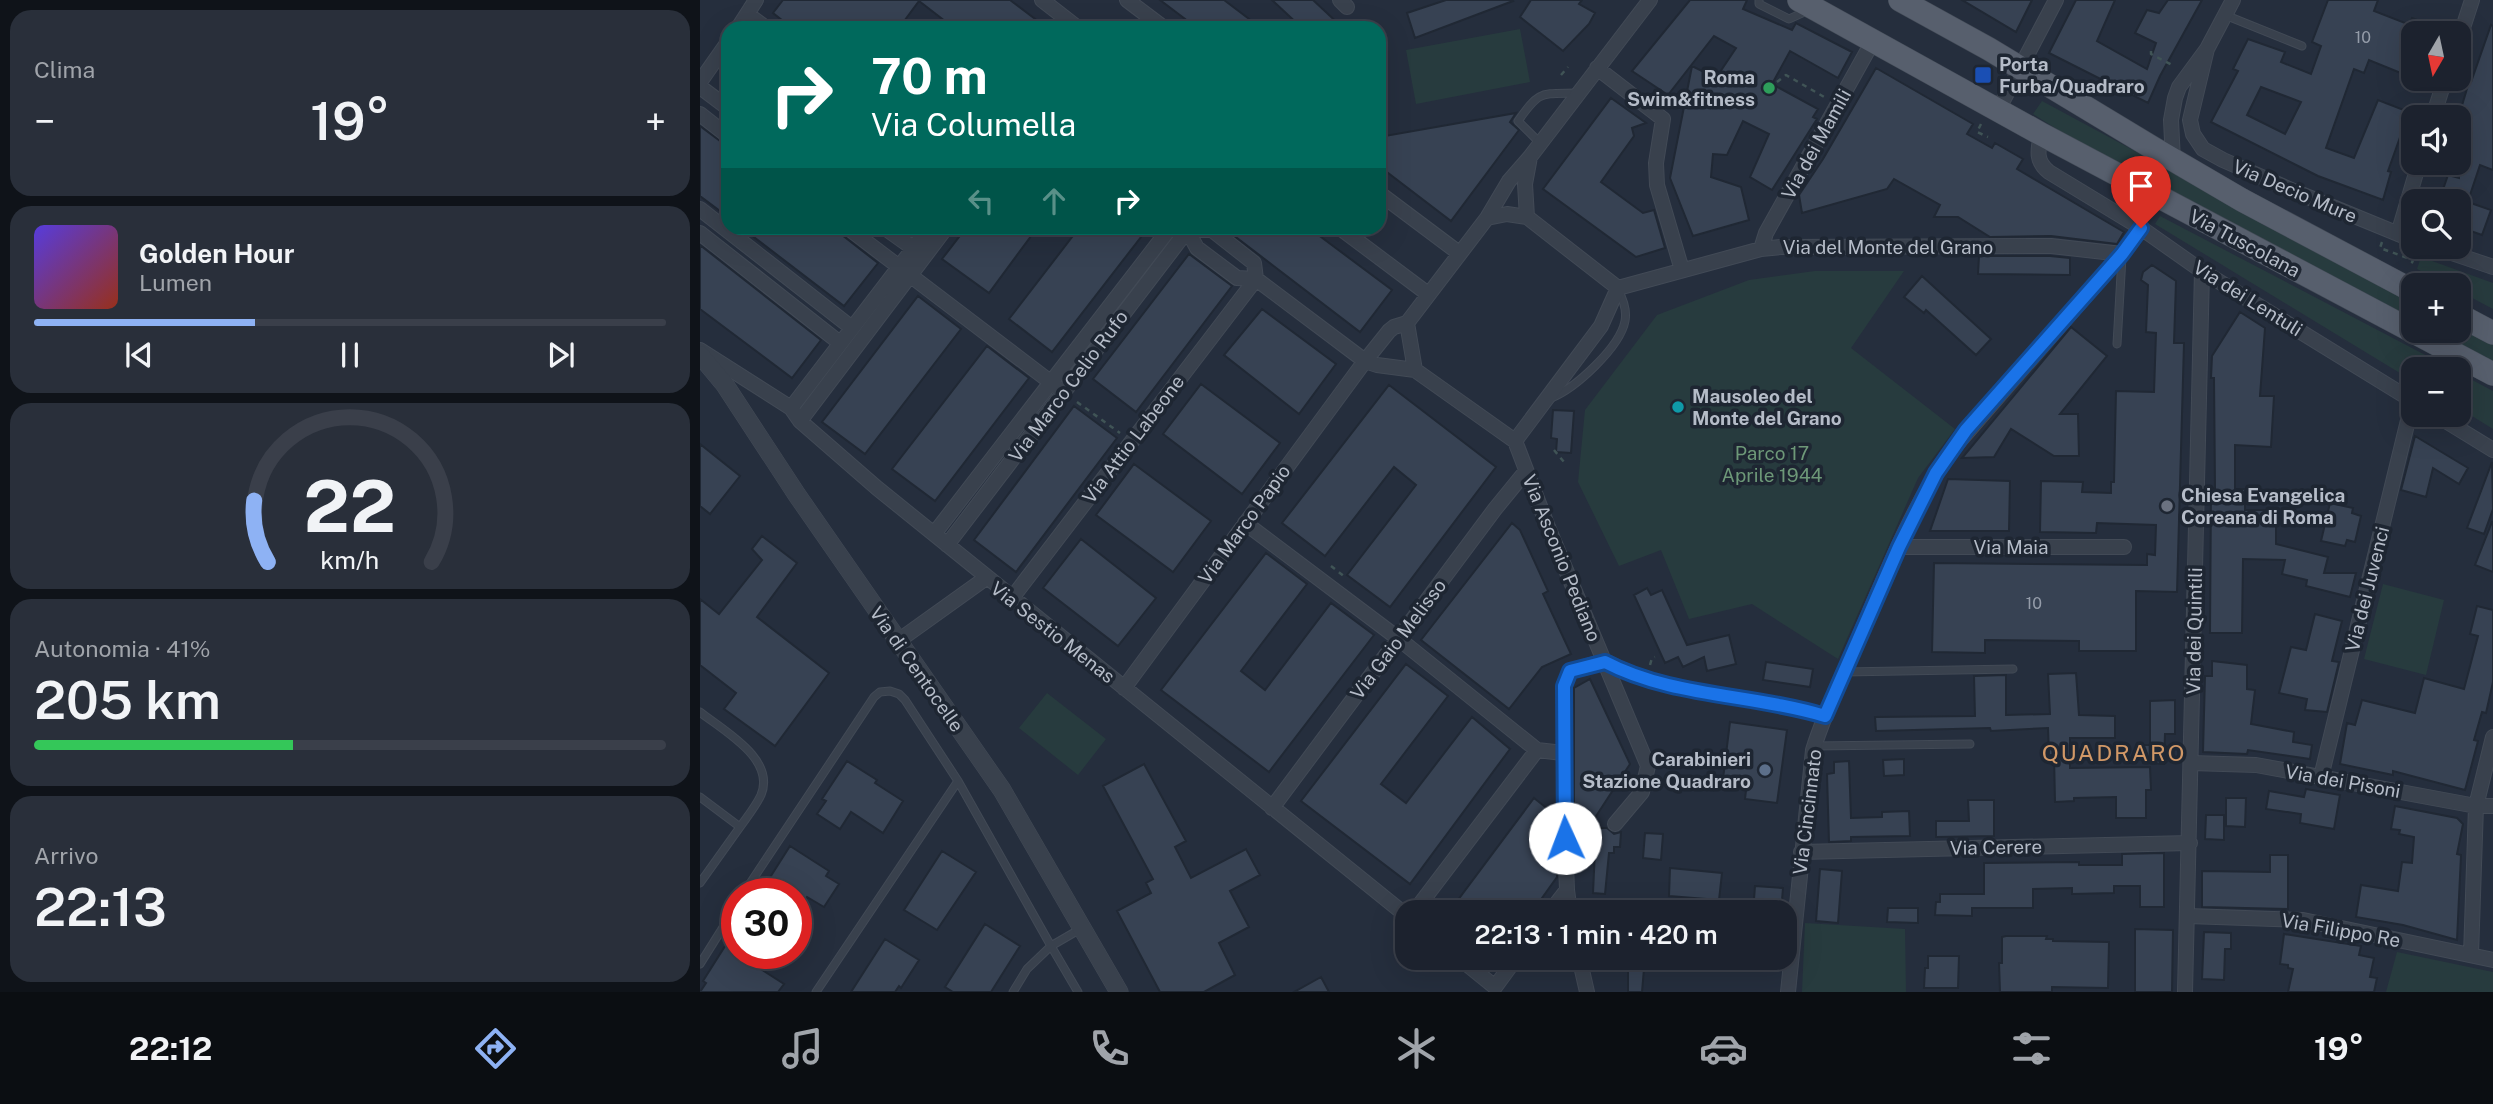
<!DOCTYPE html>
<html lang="it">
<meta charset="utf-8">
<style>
body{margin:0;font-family:"Public Sans",sans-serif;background:#292f3a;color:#f1f3f6;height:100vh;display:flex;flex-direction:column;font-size:26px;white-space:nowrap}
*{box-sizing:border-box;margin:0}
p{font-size:23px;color:#a0a4aa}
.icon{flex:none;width:38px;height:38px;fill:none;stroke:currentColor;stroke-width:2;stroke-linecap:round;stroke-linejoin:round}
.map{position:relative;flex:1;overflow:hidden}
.sheet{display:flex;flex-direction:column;gap:10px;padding:10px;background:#0f1319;width:700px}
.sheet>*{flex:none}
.hud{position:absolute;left:21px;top:21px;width:665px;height:214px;border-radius:21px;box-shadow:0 7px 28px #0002,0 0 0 2px #3a3f4a;background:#00695c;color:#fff;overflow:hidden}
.needle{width:46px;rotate:189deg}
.tools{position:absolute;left:1701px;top:21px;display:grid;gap:14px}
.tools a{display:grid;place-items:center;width:70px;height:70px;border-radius:14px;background:#1c222e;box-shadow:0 7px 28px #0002,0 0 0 2px #3a3f4a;font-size:35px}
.speed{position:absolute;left:21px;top:878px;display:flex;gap:14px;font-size:35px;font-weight:700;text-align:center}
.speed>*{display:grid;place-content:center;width:91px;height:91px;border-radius:50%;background:#1c222e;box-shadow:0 7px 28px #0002,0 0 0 2px #3a3f4a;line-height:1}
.speed .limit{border:10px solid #d22;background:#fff;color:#111}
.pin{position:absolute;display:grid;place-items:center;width:60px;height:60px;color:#fff;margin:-72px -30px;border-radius:50% 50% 50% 0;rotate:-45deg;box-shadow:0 0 7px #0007}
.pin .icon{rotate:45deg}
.me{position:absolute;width:77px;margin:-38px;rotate:358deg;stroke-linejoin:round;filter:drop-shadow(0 0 5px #0008)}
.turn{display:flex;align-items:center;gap:24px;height:147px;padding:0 35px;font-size:32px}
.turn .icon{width:91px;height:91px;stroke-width:2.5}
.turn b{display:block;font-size:49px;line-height:60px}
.lanes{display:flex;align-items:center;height:66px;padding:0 35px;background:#0003;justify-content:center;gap:35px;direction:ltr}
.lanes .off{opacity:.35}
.big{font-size:52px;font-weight:600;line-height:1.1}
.sheet .card{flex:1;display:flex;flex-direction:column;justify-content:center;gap:10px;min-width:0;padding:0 24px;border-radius:21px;background:#292f3a}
.sheet .dial{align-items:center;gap:0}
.dial svg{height:182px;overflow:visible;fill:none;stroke:#3a3f4a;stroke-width:7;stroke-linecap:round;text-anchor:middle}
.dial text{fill:#f1f3f6;stroke:none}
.song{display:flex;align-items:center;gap:21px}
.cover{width:84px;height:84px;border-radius:10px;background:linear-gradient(135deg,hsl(250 70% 55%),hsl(10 70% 35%))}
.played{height:7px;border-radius:4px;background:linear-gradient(90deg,#8eb2f4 35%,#3a3f4a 35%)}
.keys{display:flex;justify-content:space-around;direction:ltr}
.heat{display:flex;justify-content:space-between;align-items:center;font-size:38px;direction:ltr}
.charge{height:10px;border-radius:5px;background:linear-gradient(90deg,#34c759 41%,#3a3f4a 0)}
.trip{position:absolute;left:695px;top:900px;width:402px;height:70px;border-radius:21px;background:#1c222e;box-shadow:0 7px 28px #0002,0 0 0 2px #3a3f4a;font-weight:600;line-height:70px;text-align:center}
.menu{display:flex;height:112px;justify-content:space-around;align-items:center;background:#0b0e12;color:#a0a4aa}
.menu .icon{width:49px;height:49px}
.menu .active{color:#8eb2f4}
.menu b{font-size:32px;color:#f1f3f6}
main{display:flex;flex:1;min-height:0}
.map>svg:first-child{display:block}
</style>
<main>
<section class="sheet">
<div class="card"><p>Clima</p>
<div class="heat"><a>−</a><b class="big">19°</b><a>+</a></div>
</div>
<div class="card">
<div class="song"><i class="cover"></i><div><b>Golden Hour</b><p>Lumen</p></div></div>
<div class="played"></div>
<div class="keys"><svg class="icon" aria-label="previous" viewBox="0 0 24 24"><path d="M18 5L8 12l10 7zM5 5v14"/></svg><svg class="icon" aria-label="pause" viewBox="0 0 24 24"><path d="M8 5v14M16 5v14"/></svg><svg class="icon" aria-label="next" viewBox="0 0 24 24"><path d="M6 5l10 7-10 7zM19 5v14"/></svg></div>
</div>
<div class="card dial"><svg viewBox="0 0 100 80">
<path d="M14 69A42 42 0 1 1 86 69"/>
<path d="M14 69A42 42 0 0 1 8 42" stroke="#8eb2f4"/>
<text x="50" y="56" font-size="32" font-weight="700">22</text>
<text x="50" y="72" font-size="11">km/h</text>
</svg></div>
<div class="card"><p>Autonomia · 41%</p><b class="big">205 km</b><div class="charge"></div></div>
<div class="card"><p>Arrivo</p><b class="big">22:13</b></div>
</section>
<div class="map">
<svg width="1793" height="992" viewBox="0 0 1793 992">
<rect width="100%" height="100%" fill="#252e3d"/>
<path fill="#273b3e" d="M820 29 830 82 716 104 706 50Z
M1342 101 1713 301V322L1374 140 1333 114Z
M1460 216 1752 369H1713V381L1455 224Z
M1721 257 1793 283V309L1759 291V285H1748L1717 269Z
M1115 271H1204L1151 348 1255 429 1218 478 1138 659 1052 604 989 619 961 550 919 566 878 482 885 410 957 315 1049 280Z
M1759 325 1793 343V363L1730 331H1759Z
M1759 373 1793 391V429L1759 408Z
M1683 584 1744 600 1726 675 1664 659Z
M347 693 406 739 378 775 319 728Z
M1105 923 1205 929 1206 992H1102Z
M1697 952 1793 972V992H1686Z"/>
<path fill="#374253" stroke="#202834" stroke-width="2" fill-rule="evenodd" d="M83 0H310L347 28H254L219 1 199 28H92L73 13Z
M460 0H524L561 28H497Z
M572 0H613L643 28H602Z
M746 0H812L813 1 715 38 707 13Z
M831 0H882L879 4 895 13 889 24 863 51 820 17Z
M990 0H1047L1043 9 1092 30 1096 23 1152 52 1138 78 1090 51 1072 84 1118 109 1113 117 1117 119 1072 190 1050 177 1069 134 1043 121 1027 155 1013 154 1011 177 1041 187 1049 220 993 236 970 178 992 66 1016 78 1036 48 1014 36 968 95 932 71Z
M1262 0H1332L1316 32Z
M1376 0H1415L1397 41 1447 69 1456 43 1435 33 1447 10 1459 13 1468 0H1502L1460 76 1448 103 1349 53Z
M1628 0H1678L1674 11 1710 25 1712 18 1749 32 1713 33V78L1669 60 1664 73 1654 69 1626 148 1654 158 1678 100 1709 112 1688 171 1691 172 1683 200 1618 176 1511 122 1538 71 1533 69 1548 39 1585 52 1581 62 1611 74 1621 46 1612 42ZM1561 87 1601 102 1585 134 1547 115Z
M1791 25 1793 26V170L1780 165 1768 201H1765L1791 210 1782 235 1759 227V201H1739L1748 175 1759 178V131L1765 113 1760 112 1769 82H1771Z
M1176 68 1273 124 1267 134 1292 148 1295 143 1323 159 1317 169 1424 232 1417 244 1351 236 1290 237 1258 217H1234L1240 205 1194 179 1187 189 1102 213 1099 195 1123 159Z
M911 98 946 123 932 128 934 136 901 182 943 213 954 210 965 248 936 257 843 189Z
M816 113 810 122 819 130 751 221 679 166V137Z
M0 126 28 147V217L0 196Z
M42 228H133L178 263 144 306Z
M266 228H337L289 293 242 259Z
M379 228H448L352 352 309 319Z
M524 228H609L692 290 660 332Z
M0 245 121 340 92 378 0 309Z
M489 254 532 286 436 412 393 379Z
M1279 256H1350L1370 258V275L1278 274Z
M1452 265 1476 281 1474 343H1484L1477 592 1436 591V651H1379V641L1285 640V653L1232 652 1234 563 1447 565V554L1455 555 1456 525 1397 523 1396 533 1340 532 1341 481 1383 482 1382 492 1411 493V482H1414L1416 391 1454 392 1456 333 1446 332 1448 285 1441 280 1443 272Z
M1222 276 1291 339 1276 355 1226 310 1224 313 1204 297Z
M218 296 261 329 165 454 122 422Z
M562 309 636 364 599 414 524 355Z
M1540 312 1565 328 1560 396H1574L1571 447 1535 445V489H1545V510H1576V544L1628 557 1624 573H1656L1650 597 1606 586 1607 580 1582 574 1585 560 1543 559 1542 633H1510L1511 488H1515L1514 378H1511L1512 356Z
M1371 327 1407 356 1360 414H1378L1379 456H1354L1311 429 1294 457 1262 458Z
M287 346 329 378 235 501 192 469Z
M501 384 580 443 542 494 463 434Z
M689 385 796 467 690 607 647 575 716 485 694 467 625 556 582 523Z
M374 406 417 438 316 572 274 540Z
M853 410 874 411 871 453 856 452 857 439 851 438Z
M1715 436 1768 468 1759 484 1733 468 1726 497 1701 490Z
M0 444 40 476 10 514 0 506Z
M1792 462 1793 509 1784 534 1767 528Z
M434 464 511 521 473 572 396 515Z
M1248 479 1310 481 1309 531H1230Z
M1630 503 1653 508 1652 513 1661 516 1655 542 1647 540 1645 546 1621 541Z
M1792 522H1793V572L1775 565Z
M812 523 820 530 848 591 843 594 871 654 842 667 809 709 721 640Z
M62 536 97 563 57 617 129 673 75 746 24 709 36 693 0 665V599L19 614 62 560 52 549Z
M381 539 456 598 418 646 343 588Z
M566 553 607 584 541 671 565 690 631 603 674 635 569 772 461 690Z
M947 588 951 595 962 590 987 645 1029 635 1036 664 1007 671 1004 657 983 667 978 657 965 663 934 595Z
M1777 606 1793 610V682L1786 713 1782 712 1774 740 1778 741 1765 790 1693 771V775L1640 764 1647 723 1655 725 1662 700 1715 713 1724 678 1764 689 1778 636 1770 634Z
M1615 614 1642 621 1632 661 1639 662 1627 712 1605 710 1607 699 1579 693 1591 647 1606 650Z
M1512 661 1547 665V689L1555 690 1551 724 1594 732 1593 742 1612 745 1610 759 1548 750 1547 754 1503 752 1505 676H1512Z
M1066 662 1113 669 1110 687 1063 680Z
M706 664 748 696 681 784 706 803 772 717 810 749 710 884 601 801Z
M1376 673 1379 715 1415 716V738H1370V768L1450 767 1451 790H1446V818H1416V797L1374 798V801L1355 802 1354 755H1349L1348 728 1291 731 1290 728 1176 731 1175 717 1275 716 1274 676 1306 675V715L1350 714 1348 674Z
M890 679 930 764 887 830H874V688Z
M1475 700V734H1465L1464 764 1443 763V745H1450V701Z
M1030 722 1087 730 1077 803 1045 799 1047 782 1023 779Z
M1204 759V775L1184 776 1183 760Z
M147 761 177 780 175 783 203 801 183 833 151 812 140 829 117 814 126 801 122 799Z
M1149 761 1151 818 1182 817V812L1209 811 1210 836 1151 837V841L1129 842 1127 774 1134 773V762Z
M444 764 486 841 475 847 491 878 546 849 560 875 530 891 549 927 519 943 535 975 504 992H460L417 911 451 893 446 883 453 879 403 786Z
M1606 789 1640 795 1634 829 1600 823 1601 814 1566 809 1569 791 1604 797Z
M834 798 854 814 857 877 832 912H749Z
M1526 798H1546L1545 827 1526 826Z
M1268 800H1294V836L1236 837V821H1269Z
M1695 806 1757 818 1763 824 1757 854 1761 855 1757 940 1703 925 1656 917 1661 885 1698 891 1702 862 1712 863 1714 837 1699 834 1700 830 1691 829Z
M1506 815H1524V840L1505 839Z
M896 828H907L914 834 921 832 920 847H914V853H909L905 894 893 893Z
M945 833 963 834 961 860 943 858Z
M90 846 129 871 126 876 139 884 124 907 107 897 96 913V894H65L73 881 69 879Z
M242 851 276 872 237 930 204 910Z
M1464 853V907H1440V886H1414V893L1372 894V888L1333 889V908H1272V916L1235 915 1236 902H1240V894H1284V863L1379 862V865H1422V854Z
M1570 855H1588V909L1502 907V871L1570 872Z
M970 868 1022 873 1019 900 969 896Z
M1120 869 1142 871 1138 923 1116 921Z
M1055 886 1083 888 1081 912H1053Z
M1188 908H1218V923L1187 922Z
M285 924 320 946 291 992H253L245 987Z
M1435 929 1473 930 1472 992H1435Z
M1504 932 1531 933V949H1525L1524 980 1502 979Z
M1584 934 1661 946 1659 955 1674 958 1670 977 1677 978 1674 992H1588L1593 969 1588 968V965L1580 964Z
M1306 936H1347L1346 939H1353V941L1409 942 1408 988 1352 987V992H1300L1299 963H1302V937Z
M185 939 219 960 201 988 199 986 195 992H151Z
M27 943 37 950V954H43L58 963 56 966 84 984 78 992H0L6 983 3 981Z
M1228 956H1259L1258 988H1224L1225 968H1228Z
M928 957H945L942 992H928Z
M621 977 629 992H594Z"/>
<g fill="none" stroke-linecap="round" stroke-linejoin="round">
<g stroke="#424a56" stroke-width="9">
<path id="service" d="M1059 0V4L1089 19 1109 10
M1525 15 1602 46
M840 143 818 121C840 90 840 94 877 93
M1417 344 1422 257
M851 398C876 388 920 347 925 321 927 310 923 299 918 290
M1144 672 1313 669
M0 712C24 731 76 759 61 795 56 806 47 817 40 827L0 797
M1114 746 1270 744
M0 883 40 827
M43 894 174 697 180 692 190 691 199 694 205 700 258 781 351 946 327 969 313 992
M0 964 37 905
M116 992 258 781
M378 992 351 946 382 928"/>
</g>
<g stroke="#424a56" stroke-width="16">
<path id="minor" d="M342 0 378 28
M427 0 464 28
M640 0 647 7
M47 14 66 28
M38 28 56 0
M1759 40 1772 0
M1507 49 1490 120 1493 134 1503 149 1523 160 1596 192 1713 240
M897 68 963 119 956 163 957 185 982 270
M0 82 28 42
M0 87 28 108
M1298 110 1356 0
M0 114 28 136
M1733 117 1745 79
M1341 134C1338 150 1335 161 1349 172L1441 228 1502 271 1713 401
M1473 161 1471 120 1475 98 1479 87 1507 49 1533 0
M679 193 759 253
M0 209 152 328
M827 217 825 184 830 157
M787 218 807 214 827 217 918 288
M148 228 357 387
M185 228 213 248
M486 228 497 248 537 278 556 279
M640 228 728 294
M0 233 140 343
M1698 234 1719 163
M1734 247 1793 267
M1061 249 1066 233 1173 41
M918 288 1061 249 1081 247 1351 246 1422 254
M707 323 694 327 689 331 665 361 677 365 715 370
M0 350 91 408 100 421 177 488 707 916
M91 408 229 228
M1736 415 1793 450
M100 421 246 228
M815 441 715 370 707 323 787 218 809 181 830 157 950 0
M815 441 848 527 948 766 942 792 915 824
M815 441 901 326 918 288
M545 523 699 639 837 750 863 753
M234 534 470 228
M247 545 489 228
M1199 547H1424
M312 598 556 279
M198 641 286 578
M424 688 665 361 556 279 554 263 512 230 488 229
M1491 763 1556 765 1776 806H1793
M1621 777 1713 400
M572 808 795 509 826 471
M1101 852 1490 843
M714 912 837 750
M850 912 867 890
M870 912 867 890 864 812V686L870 671 905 661C970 697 1054 694 1125 716
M1488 916 1603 920 1793 960
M1771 955 1776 806 1793 737
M758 957 795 987 817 957
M879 957 887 992
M1088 992 1113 750C1125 711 1144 673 1160 635 1187 572 1212 507 1251 451L1422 254 1441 228
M1485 992 1502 271"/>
</g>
<g stroke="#424a56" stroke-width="19">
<path id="tertiary" d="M0 355 25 385 97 495 302 790 419 992"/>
</g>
<g stroke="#424a56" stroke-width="24">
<path id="primary" d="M1099 0 1341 134 1793 374
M1200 0 1289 49 1453 148 1542 200 1713 291
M1759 315 1793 333"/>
</g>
<path stroke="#405456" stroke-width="2.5" stroke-dasharray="5 5" stroke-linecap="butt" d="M1451 51V54L1474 66
M1762 68 1766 57
M861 75 868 67
M1069 88 1086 75 1126 98
M1281 124 1277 132 1288 137
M1682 242 1680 248 1713 260 1710 268
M377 402 420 433
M854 450 864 462
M631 566 645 577
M950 665 952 658 955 657"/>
<use href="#service" stroke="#39414d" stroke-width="7"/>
<use href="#minor" stroke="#39414d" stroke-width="14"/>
<use href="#tertiary" stroke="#39414d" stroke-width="18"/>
<use href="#primary" stroke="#575f6d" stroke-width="23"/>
</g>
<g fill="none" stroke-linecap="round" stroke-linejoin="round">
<g stroke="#114b97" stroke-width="18">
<path id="route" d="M865 838 864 686 870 671 905 662C971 697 1053 694 1125 716L1199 547 1236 473 1266 430 1422 254 1441 228"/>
</g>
<use href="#route" stroke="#1a73e8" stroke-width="12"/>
</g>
<rect fill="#1a4fb4" stroke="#1e2632" stroke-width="2.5" x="1274" y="66" width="18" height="18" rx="3.5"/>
<circle fill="#2e9e5b" stroke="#1e2632" stroke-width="2.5" cx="1069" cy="88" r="7"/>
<circle fill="#0f9aa8" stroke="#1e2632" stroke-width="2.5" cx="978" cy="407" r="7"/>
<circle fill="#6b7280" stroke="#1e2632" stroke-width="2.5" cx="1467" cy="506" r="7"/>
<circle fill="#5c6f8a" stroke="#1e2632" stroke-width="2.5" cx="1065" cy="770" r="7"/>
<g text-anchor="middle" stroke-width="7" stroke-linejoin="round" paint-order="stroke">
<g font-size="16" fill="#949ca9">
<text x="1663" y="43">10</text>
<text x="1334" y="609">10</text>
</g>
<g font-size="19" font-weight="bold" fill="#b5bcc8" stroke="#1e2632" text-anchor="start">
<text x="1299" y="71">Porta<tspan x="1299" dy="22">Furba/Quadraro</tspan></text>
<text x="1055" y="84" text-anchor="end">Roma<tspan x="1055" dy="22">Swim&amp;fitness</tspan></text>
<text x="992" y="403">Mausoleo del<tspan x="992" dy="22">Monte del Grano</tspan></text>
<text x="1481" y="502">Chiesa Evangelica<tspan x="1481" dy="22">Coreana di Roma</tspan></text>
<text x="1051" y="766" text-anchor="end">Carabinieri<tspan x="1051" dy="22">Stazione Quadraro</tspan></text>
</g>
<g font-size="19" fill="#b5bcc8" stroke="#1e2632">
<text transform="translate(1116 144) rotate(-61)" y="7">Via dei Mamili</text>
<text transform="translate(1595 191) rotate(23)" y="7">Via Decio Mure</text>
<text transform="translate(1545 243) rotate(28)" y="7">Via Tuscolana</text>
<text x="1188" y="254">Via del Monte del Grano</text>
<text transform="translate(1548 298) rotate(32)" y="7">Via dei Lentuli</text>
<text transform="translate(368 386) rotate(-53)" y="7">Via Marco Celio Rufo</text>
<text transform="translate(433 439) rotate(-53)" y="7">Via Attio Labeone</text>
<text transform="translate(544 524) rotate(-54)" y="7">Via Marco Papio</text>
<text x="1311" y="554">Via Maia</text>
<text transform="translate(862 558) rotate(68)" y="7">Via Asconio Pediano</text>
<text transform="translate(1667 589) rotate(-76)" y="7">Via dei Juvenci</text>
<text transform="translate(1494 631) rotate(-89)" y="7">Via dei Quintili</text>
<text transform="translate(353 632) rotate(38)" y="7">Via Sestio Menas</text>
<text transform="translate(698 639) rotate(-53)" y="7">Via Gaio Melisso</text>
<text transform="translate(217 669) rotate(55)" y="7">Via di Centocelle</text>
<text transform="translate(1643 781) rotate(10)" y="7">Via dei Pisoni</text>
<text transform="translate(1107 812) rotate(-83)" y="7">Via Cincinnato</text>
<text transform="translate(1296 847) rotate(-1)" y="7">Via Cerere</text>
<text transform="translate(1641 930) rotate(10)" y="7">Via Filippo Re</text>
</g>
<g font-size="19" fill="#6d9878" stroke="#1e2632">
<text x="1072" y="460">Parco 17<tspan x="1072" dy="22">Aprile 1944</tspan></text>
</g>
<g font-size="23" letter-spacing="2" fill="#d19867" stroke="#1e2632">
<text x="1414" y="761">QUADRARO</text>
</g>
</g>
</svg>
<div class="tools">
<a><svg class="needle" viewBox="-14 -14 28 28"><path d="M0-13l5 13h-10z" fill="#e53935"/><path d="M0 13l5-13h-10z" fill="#a0a4aa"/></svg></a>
<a><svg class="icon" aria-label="sound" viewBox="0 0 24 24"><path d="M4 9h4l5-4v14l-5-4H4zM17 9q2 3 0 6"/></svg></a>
<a><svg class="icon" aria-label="search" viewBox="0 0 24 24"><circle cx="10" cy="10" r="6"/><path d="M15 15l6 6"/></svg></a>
<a>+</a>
<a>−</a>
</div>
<div class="speed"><div class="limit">30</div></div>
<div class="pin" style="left:1441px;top:228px;background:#d93025"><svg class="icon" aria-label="arrive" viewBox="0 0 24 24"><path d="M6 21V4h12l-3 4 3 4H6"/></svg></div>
<svg class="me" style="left:865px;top:838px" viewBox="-20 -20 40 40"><circle r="19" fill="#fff"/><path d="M0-13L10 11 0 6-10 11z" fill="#1a73e8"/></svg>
<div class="trip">22:13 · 1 min · 420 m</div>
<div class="hud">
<div class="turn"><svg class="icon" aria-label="right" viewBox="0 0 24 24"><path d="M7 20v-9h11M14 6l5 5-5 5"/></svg><div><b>70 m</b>Via Columella</div></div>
<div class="lanes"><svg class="icon off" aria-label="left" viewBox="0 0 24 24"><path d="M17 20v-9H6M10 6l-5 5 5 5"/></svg><svg class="icon off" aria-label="ahead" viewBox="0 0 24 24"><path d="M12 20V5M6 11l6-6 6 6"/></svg><svg class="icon" aria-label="right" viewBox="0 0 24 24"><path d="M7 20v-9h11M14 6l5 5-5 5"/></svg></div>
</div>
</div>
</main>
<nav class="menu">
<b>22:12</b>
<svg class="icon active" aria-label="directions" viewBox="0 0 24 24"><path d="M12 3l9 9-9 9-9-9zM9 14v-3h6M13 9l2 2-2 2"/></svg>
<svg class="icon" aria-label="music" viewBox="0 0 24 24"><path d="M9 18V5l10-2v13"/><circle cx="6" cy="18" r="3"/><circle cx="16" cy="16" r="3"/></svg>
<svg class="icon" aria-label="phone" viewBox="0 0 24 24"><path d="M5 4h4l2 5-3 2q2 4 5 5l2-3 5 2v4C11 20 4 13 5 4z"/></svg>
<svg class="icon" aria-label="climate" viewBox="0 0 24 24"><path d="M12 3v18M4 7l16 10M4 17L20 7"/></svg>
<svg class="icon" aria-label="car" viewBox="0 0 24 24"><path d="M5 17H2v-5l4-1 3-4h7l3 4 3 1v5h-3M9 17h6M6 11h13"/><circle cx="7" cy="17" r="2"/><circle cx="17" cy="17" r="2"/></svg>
<svg class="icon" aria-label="filters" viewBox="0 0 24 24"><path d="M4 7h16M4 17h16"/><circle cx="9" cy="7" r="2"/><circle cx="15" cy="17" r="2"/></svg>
<b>19°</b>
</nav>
